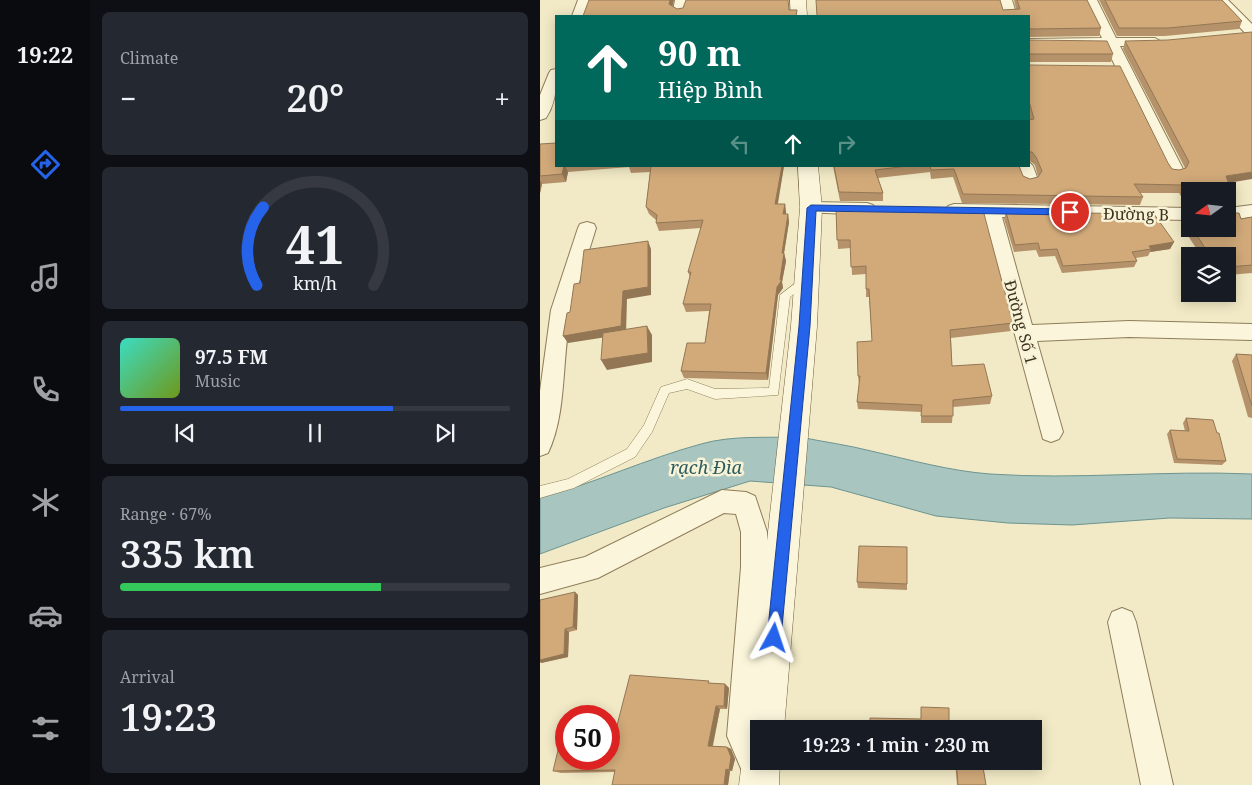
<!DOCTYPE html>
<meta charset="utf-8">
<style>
body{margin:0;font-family:"Noto Serif",serif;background:#242831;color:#f1f3f6;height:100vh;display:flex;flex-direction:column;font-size:19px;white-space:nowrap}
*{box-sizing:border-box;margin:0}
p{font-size:16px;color:#9ea1a6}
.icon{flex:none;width:28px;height:28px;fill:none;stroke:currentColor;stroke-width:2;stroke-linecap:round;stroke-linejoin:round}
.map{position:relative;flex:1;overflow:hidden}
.drawer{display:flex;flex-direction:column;gap:12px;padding:12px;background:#0d0f14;width:450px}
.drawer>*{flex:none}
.hud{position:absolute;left:15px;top:15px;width:475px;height:152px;border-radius:0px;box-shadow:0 2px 12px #0003;background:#00695c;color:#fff;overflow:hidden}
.needle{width:32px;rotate:255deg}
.tools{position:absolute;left:641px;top:182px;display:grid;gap:10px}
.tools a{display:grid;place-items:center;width:55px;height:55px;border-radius:0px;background:#171b24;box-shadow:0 2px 12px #0003;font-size:25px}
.speed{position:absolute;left:15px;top:705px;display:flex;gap:10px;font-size:25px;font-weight:700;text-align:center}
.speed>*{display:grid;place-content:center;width:65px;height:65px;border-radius:50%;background:#171b24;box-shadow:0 2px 12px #0003;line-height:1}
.speed .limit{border:8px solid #d22;background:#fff;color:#111}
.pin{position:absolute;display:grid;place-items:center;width:42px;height:42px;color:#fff;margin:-21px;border:2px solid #fff;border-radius:50%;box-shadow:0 1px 5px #0007}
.me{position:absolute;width:55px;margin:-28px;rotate:5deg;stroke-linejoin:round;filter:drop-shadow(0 0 4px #0008)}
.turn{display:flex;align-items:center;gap:18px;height:105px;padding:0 20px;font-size:22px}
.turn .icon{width:65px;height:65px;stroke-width:2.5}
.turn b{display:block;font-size:35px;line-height:42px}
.lanes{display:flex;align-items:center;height:48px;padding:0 20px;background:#0003;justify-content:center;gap:25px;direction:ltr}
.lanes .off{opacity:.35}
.big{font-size:38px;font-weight:600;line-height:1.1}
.drawer .tile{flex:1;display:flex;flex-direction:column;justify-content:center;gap:8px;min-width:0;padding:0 18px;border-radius:8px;background:#242831}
.drawer .dial{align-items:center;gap:0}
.dial svg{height:130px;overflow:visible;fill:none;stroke:#363941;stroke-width:7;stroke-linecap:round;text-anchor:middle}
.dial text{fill:#f1f3f6;stroke:none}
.song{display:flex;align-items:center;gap:15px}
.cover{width:60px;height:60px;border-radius:8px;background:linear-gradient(135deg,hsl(170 70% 55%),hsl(80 70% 35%))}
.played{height:5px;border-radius:2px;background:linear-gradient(90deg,#2563eb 70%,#363941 70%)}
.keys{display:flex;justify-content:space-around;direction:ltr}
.heat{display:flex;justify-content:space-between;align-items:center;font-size:28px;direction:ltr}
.charge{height:8px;border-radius:4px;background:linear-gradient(90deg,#34c759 67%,#363941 0)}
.trip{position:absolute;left:210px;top:720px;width:292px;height:50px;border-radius:0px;background:#171b24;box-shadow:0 2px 12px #0003;font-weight:600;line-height:50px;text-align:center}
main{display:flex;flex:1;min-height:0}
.tab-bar{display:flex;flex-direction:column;width:90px;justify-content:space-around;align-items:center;background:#090b0e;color:#9ea1a6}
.tab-bar .icon{width:35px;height:35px}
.tab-bar .current{color:#2563eb}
.tab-bar b{font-size:22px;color:#f1f3f6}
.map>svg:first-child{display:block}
</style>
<main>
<nav class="tab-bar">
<b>19:22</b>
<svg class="icon current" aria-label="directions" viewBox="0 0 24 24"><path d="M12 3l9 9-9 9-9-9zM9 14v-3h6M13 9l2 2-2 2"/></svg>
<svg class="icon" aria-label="music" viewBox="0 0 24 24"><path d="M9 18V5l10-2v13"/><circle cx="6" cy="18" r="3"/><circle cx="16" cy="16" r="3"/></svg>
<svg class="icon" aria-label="phone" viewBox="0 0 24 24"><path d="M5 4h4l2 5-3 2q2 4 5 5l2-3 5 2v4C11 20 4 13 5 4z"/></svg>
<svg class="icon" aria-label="climate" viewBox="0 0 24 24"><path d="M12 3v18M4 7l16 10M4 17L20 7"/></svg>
<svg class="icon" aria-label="car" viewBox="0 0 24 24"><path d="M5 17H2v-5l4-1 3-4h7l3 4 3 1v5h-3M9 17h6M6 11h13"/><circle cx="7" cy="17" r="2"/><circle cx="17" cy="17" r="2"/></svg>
<svg class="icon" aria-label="filters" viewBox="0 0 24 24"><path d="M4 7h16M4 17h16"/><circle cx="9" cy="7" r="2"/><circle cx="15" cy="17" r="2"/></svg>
</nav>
<section class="drawer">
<div class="tile"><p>Climate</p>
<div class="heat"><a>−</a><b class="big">20°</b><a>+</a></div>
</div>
<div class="tile dial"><svg viewBox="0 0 100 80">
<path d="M14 69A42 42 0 1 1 86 69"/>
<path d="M14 69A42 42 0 0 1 18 21" stroke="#2563eb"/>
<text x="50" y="56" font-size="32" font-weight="700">41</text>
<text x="50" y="72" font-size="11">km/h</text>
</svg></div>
<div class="tile">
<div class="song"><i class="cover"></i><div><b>97.5 FM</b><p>Music</p></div></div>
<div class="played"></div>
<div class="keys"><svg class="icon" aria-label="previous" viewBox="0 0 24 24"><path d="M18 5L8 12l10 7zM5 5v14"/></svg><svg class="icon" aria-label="pause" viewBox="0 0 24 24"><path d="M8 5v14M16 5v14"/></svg><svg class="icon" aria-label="next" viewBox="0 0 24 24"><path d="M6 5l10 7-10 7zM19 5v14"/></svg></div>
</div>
<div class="tile"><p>Range · 67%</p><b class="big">335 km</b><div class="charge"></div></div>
<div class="tile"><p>Arrival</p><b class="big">19:23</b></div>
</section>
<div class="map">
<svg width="712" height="785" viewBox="0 0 712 785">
<rect width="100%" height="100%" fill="#f2eac6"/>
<path fill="#a8c5c0" stroke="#6d9490" d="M260 437C284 442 308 445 331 451 371 460 410 471 450 474 537 480 625 470 712 474V519L630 518 532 525 468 523 396 516 291 487 210 481 124 508 0 554V498C55 483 106 459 161 444 192 435 228 438 260 437Z"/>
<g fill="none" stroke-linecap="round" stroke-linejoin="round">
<g stroke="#8f7d5a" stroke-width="1">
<path id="lane" d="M265 276 270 280 268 283 250 297 238 395 175 399 147 389 129 393 112 432 95 457 34 488 0 498V486L28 479 87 449 104 425 121 387 147 379 175 389 229 388 240 295Z"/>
</g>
<g stroke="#8f7d5a" stroke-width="2">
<path id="street" d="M38 0H52L46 16H32Z
M135 0H149L145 14 140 15 133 11Z
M458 0H472L477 16H463Z
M543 0H557L576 38H615L622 42 615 46H580L644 171 641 175 635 176 629 175 626 171 566 47H489V39L562 38Z
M674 0H688L712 24V36L707 35Z
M16 69C17 86 16 103 6 118L0 120V95L9 73 11 70Z
M489 162 493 166 498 180 495 184 489 185 483 184 476 166H489Z
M271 202 327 203 333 205 336 209 333 213 327 215 265 212 262 208 265 204Z
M414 204 650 208V220L462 217 492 325 589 321 712 324V340L589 337 497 341 523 432 519 439 511 442 503 439 443 216 408 214 405 210 408 206Z
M712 205V217L688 220V208Z
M47 222 54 224 56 228C48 255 38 282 32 309 21 353 28 412 8 453L0 456V391L11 310 38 228 40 224Z
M182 490 206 492 215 496 227 532V567L217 735 219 761H230L236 775 232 785H208L187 736 201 567V532L196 514 184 513 58 578 0 594V568L45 557Z
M582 608 592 612 596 622 633 785H601L568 622 572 612Z"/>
</g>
<g stroke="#715e3d" stroke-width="1">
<path id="secondary" d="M250 0H266L267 16H251Z
M258 166H278L282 208 277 326 244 729H219V761H240L239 785H199L202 761 207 747 216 744 212 742 206 729 251 326 260 208Z"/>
</g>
<use href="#lane" fill="#fbf6db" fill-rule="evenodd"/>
<use href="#street" fill="#fbf6db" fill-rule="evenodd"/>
<use href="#secondary" fill="#fbf6db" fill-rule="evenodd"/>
</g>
<path fill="#b59269" d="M474 0H547L561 28 559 36 489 37V40L573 54 571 62H489V65L628 163 632 169 639 170 645 168 583 49 585 41 689 183 694 198 691 204V213L701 219 712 217V273L688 275V256H661L645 231 649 222H650V229H688L650 191V206H647L639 193H600L603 197 600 205 422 203 413 177 391 179 390 172 338 178 343 193V201H300L293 166H479L483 176 490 179 498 177 495 165 490 161H489V120H490L489 114V16L463 10 476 9Z
M559 0H682L702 21 699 29 625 36H577Z
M0 144 16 166H244L238 204H245L246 214H248L249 222 244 253 246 261 242 282 243 288 238 295 228 380 144 378 141 371 165 343 169 311 146 312 143 304 150 277 148 272 161 228 119 231 116 223V220L109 214 106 207 110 172 91 173 89 167 28 172 26 182 2 184 0 193Z
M296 208 473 323 471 331 411 338 412 366 452 396 450 404 413 407 412 423H381V412L318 409 317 402 319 384 318 376 332 341 329 297H326V274L312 275 311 248 298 249Z
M466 212 634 242 630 249 610 252 608 256 596 258 597 261 594 267 522 273 515 256 499 257 496 250 474 252 464 219Z
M696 354 712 355V418L708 417 692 361Z
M646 418 677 433 686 461 682 465 634 463 627 434 630 430 645 431 643 423Z
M367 547V590L318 588 317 582Z
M35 592 38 595 37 630 29 632 28 657 1 663Z
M172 683 185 684 189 688 187 709H180L173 746 187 747 191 749 195 759 192 771H190L188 785H72L75 772 21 773 13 771Z
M415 761H442L446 785H417Z"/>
<path fill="#937755" d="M130 0H134L131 12 129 4Z
M24 166H25L28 172 26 182 22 174Z
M242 166H244L236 212 235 204Z
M712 172V179L682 184 686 176Z
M0 180 2 184 0 193Z
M245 204 246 212 245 222 243 214Z
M248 214 249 222 244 253 246 261 242 282 243 288 238 295 228 380 226 373 237 287 240 280 242 253Z
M108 241 111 249V295L87 299 86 334 28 343 23 336 83 291Z
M634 242 630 249 610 252 611 249 609 246Z
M107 326 112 335V362L67 370 61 360Z
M35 592 38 595 37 630 33 627Z
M25 629 29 632 28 657 1 663 0 662V660Z
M185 684 189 688 187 709 184 706Z
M176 706 180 709 172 748 168 746Z
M187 747 191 749 195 759 192 771 189 770Z
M186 769 190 771 188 785H184Z"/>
<path fill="#d2aa7a" stroke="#937755" d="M49 0H130L129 4 137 9 143 8 146 0H248L249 10H257L256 16H43Z
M276 0H460L463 10 480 9 477 0H547L561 28 490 29 489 31V16H277Z
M565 0H682L702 21 628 28H579Z
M712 32V172L686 176 694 198 690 200 691 213H699L701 219 712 217V265L688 267V256H670L653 229H688V191H650V196L642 185 594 184 603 197 423 194 414 169 391 170 390 166H479L483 176 490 179 498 177 502 171 496 157 492 152H489V156V120L494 119 489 101V60V65L580 66 628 163 632 169 639 170 646 168 649 162 585 41 628 40Z
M489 36V40L567 41 573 54H490L489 56Z
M16 143V166H24L22 174 0 176V144Z
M111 166H242L235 204H245L243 214H248L242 253H244L240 280H242L237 287 226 373 141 371 147 343H165L171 304H143L151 272H148L163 220 116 223 117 215 106 207Z
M294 166H368L335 170 343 193 299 192Z
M296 208 443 210 473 323 410 330 412 366 444 364 452 396 413 400V416H381L382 405 317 402 320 376H318L317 342 332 341 329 289H326V266L311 267 310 240H297Z
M466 212 614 214 634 242 609 246 611 249 592 252 597 261 523 266 517 249 500 250 498 243 475 245Z
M108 241V287L83 291 81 326 23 336 27 313 30 312 34 284 40 283 44 250Z
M107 326 108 353 61 360 63 333Z
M696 354 712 355V406Z
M646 418 673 420 677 433H679L686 461 637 459 630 430 649 431Z
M319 546 367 547V584L317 582Z
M35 592 33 627 25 629 24 654 0 660V600Z
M90 675 169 681 168 683 185 684 184 706H176L168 746 187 747 191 757 189 770 186 769 184 785H72L75 770 13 771 21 738H26V759H69V737H74Z
M381 707 409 708V729H330V718L381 719Z
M416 761H442L446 785H418Z"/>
<path fill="#2563eb" stroke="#184099" d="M271 205 530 209 535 212 530 215 276 211 270 326 241 638 239 643 234 646 229 643 227 638 259 326 267 208Z"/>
<g text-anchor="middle" stroke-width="5" stroke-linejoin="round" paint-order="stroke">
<g font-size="16" fill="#3e321f" stroke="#f8f3d7">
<text transform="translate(596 214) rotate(1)" y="6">Đường B</text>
<text transform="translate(481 322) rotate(75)" y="6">Đường Số 1</text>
</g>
<g font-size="18" font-style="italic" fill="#2d5c5f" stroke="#f8f3d7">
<text x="166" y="474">rạch Đìa</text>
</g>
</g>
</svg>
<div class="tools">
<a><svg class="needle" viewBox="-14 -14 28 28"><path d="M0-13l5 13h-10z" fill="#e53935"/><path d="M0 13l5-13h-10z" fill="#9ea1a6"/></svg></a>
<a><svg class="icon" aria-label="layers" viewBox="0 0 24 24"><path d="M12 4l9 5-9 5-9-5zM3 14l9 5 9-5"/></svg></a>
</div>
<div class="speed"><div class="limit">50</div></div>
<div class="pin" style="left:530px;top:212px;background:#d93025"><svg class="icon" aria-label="arrive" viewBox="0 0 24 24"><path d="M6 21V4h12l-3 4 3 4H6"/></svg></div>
<svg class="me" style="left:234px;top:638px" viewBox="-20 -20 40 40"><path d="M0-17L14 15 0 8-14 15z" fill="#2563eb" stroke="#fff" stroke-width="4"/></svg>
<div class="trip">19:23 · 1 min · 230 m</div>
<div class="hud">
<div class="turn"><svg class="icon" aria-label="ahead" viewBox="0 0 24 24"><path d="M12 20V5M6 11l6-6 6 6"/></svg><div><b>90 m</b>Hiệp Bình</div></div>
<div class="lanes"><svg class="icon off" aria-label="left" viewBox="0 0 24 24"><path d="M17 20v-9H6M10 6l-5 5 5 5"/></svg><svg class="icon" aria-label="ahead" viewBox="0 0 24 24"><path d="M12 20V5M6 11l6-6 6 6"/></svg><svg class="icon off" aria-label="right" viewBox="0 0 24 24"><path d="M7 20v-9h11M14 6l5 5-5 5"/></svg></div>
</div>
</div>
</main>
